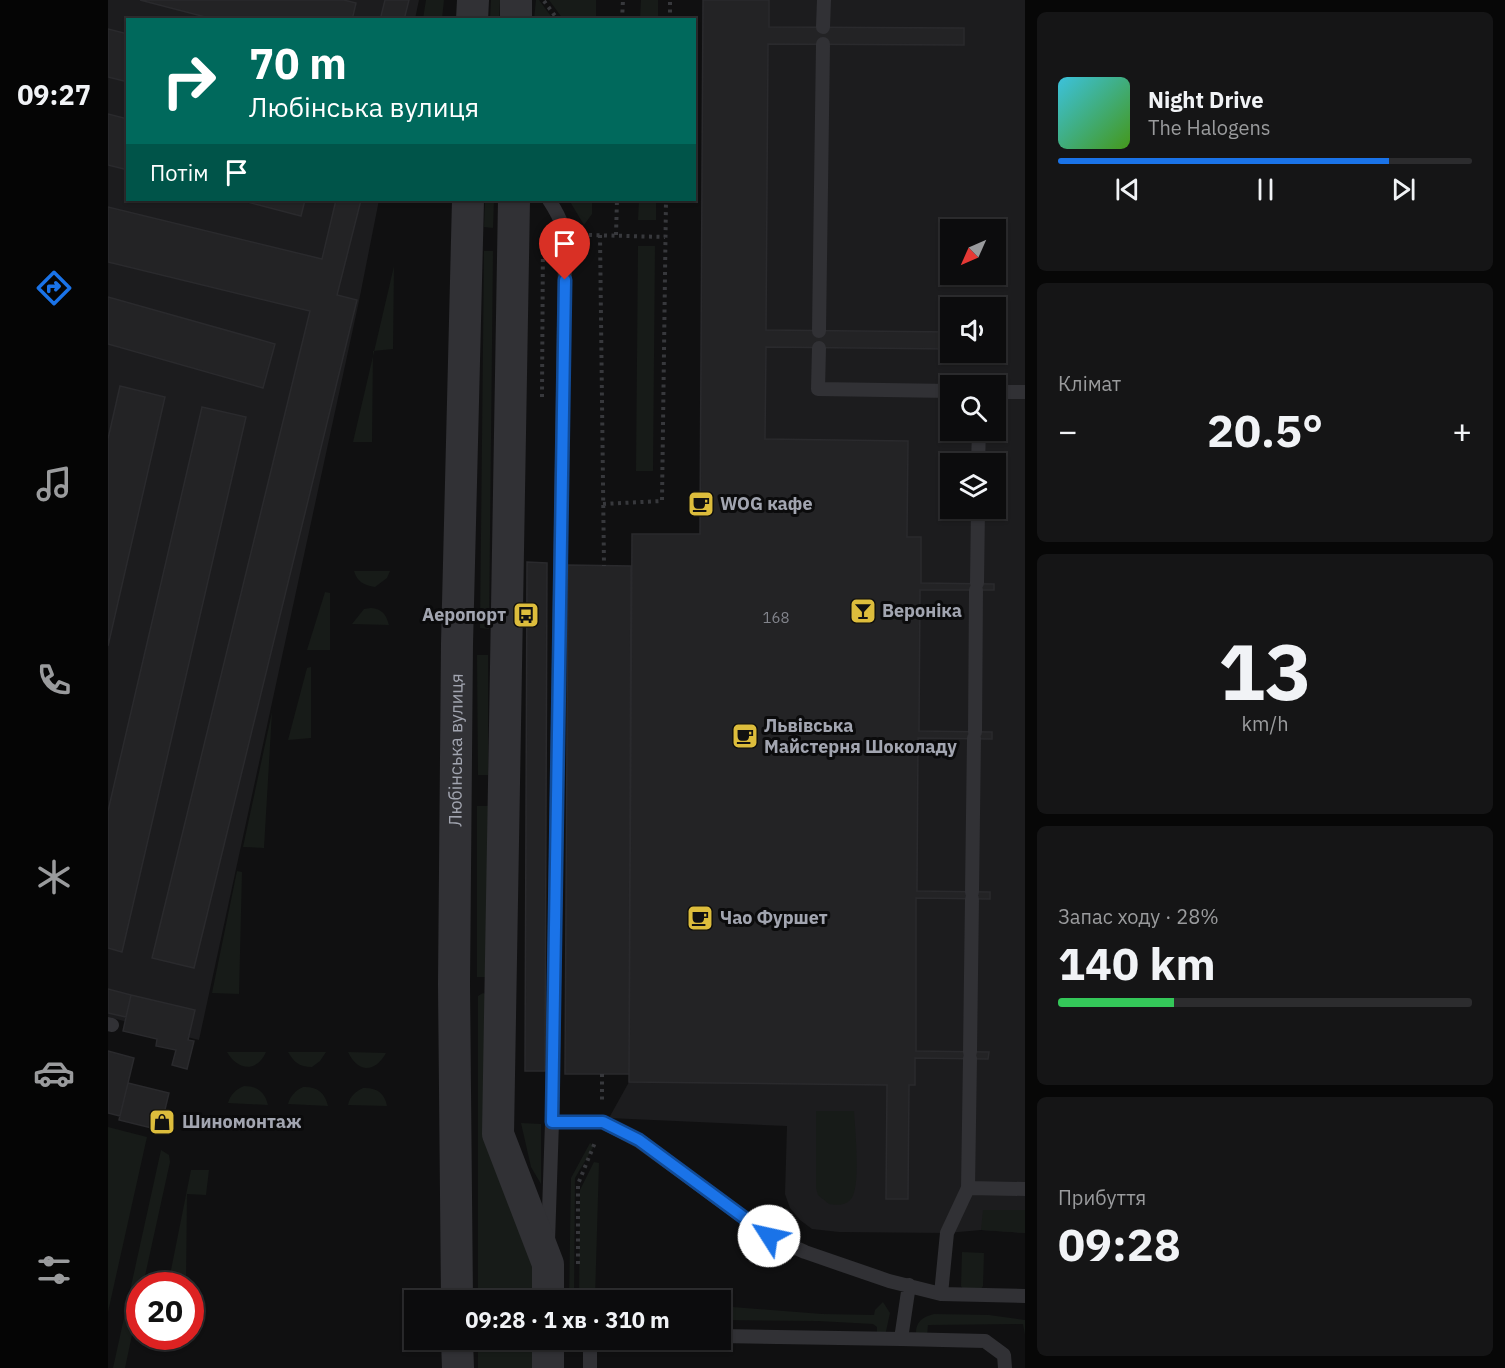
<!DOCTYPE html>
<html lang="uk">
<meta charset="utf-8">
<style>
body{margin:0;font-family:"IBM Plex Sans",sans-serif;background:#151516;color:#f1f3f6;height:100vh;display:flex;flex-direction:column;font-size:22px;white-space:nowrap}
*{box-sizing:border-box;margin:0}
p{font-size:20px;color:#9a9b9d}
.icon{flex:none;width:33px;height:33px;fill:none;stroke:currentColor;stroke-width:2;stroke-linecap:round;stroke-linejoin:round}
.map{position:relative;flex:1;overflow:hidden}
.drawer{display:flex;flex-direction:column;gap:12px;padding:12px;background:#070707;width:480px}
.drawer>*{flex:none}
.hud{position:absolute;left:18px;top:18px;width:570px;height:183px;border-radius:0px;box-shadow:0 2px 4px #0004,0 0 0 2px #2c2c2e;background:#00695c;color:#fff;overflow:hidden}
.needle{width:39px;rotate:225deg}
.fabs{position:absolute;left:832px;top:219px;display:grid;gap:12px}
.fabs a{display:grid;place-items:center;width:66px;height:66px;border-radius:0px;background:#0c0c0d;box-shadow:0 2px 4px #0004,0 0 0 2px #2c2c2e;font-size:30px}
.speed{position:absolute;left:18px;top:1272px;display:flex;gap:12px;font-size:30px;font-weight:700;text-align:center}
.speed>*{display:grid;place-content:center;width:78px;height:78px;border-radius:50%;background:#0c0c0d;box-shadow:0 2px 4px #0004,0 0 0 2px #2c2c2e;line-height:1}
.speed .limit{border:9px solid #d22;background:#fff;color:#111}
.pin{position:absolute;display:grid;place-items:center;width:51px;height:51px;color:#fff;margin:-62px -26px;border-radius:50% 50% 50% 0;rotate:-45deg;box-shadow:0 0 6px #0007}
.pin .icon{rotate:45deg}
.me{position:absolute;width:66px;margin:-33px;rotate:305deg;stroke-linejoin:round;filter:drop-shadow(0 0 4px #0008)}
.turn{display:flex;align-items:center;gap:21px;height:126px;padding:0 24px;font-size:27px}
.turn .icon{width:78px;height:78px;stroke-width:2.5}
.turn b{display:block;font-size:42px;line-height:51px}
.then{display:flex;align-items:center;height:57px;padding:0 24px;background:#0003;gap:12px;font-size:22px}
.big{font-size:45px;font-weight:800;line-height:1.1}
.drawer .widget{flex:1;display:flex;flex-direction:column;justify-content:center;gap:9px;min-width:0;padding:0 21px;border-radius:9px;background:#151516}
.drawer .dial{align-items:center;gap:0}
.dial b{font-size:78px;line-height:1}
.song{display:flex;align-items:center;gap:18px}
.cover{width:72px;height:72px;border-radius:9px;background:linear-gradient(135deg,hsl(190 70% 55%),hsl(100 70% 35%))}
.played{height:6px;border-radius:3px;background:linear-gradient(90deg,#1a73e8 80%,#2c2c2e 80%)}
.keys{display:flex;justify-content:space-around;direction:ltr}
.heat{display:flex;justify-content:space-between;align-items:center;font-size:33px;direction:ltr}
.charge{height:9px;border-radius:4px;background:linear-gradient(90deg,#34c759 28%,#2c2c2e 0)}
.trip{position:absolute;left:296px;top:1290px;width:327px;height:60px;border-radius:0px;background:#0c0c0d;box-shadow:0 2px 4px #0004,0 0 0 2px #2c2c2e;font-weight:800;line-height:60px;text-align:center}
main{display:flex;flex:1;min-height:0}
.menu{display:flex;flex-direction:column;width:108px;justify-content:space-around;align-items:center;background:#050505;color:#9a9b9d}
.menu .icon{width:42px;height:42px}
.menu .selected{color:#1a73e8}
.menu b{font-size:27px;color:#f1f3f6}
.map>svg:first-child{display:block}
</style>
<main>
<nav class="menu">
<b>09:27</b>
<svg class="icon selected" aria-label="directions" viewBox="0 0 24 24"><path d="M12 3l9 9-9 9-9-9zM9 14v-3h6M13 9l2 2-2 2"/></svg>
<svg class="icon" aria-label="music" viewBox="0 0 24 24"><path d="M9 18V5l10-2v13"/><circle cx="6" cy="18" r="3"/><circle cx="16" cy="16" r="3"/></svg>
<svg class="icon" aria-label="phone" viewBox="0 0 24 24"><path d="M5 4h4l2 5-3 2q2 4 5 5l2-3 5 2v4C11 20 4 13 5 4z"/></svg>
<svg class="icon" aria-label="climate" viewBox="0 0 24 24"><path d="M12 3v18M4 7l16 10M4 17L20 7"/></svg>
<svg class="icon" aria-label="car" viewBox="0 0 24 24"><path d="M5 17H2v-5l4-1 3-4h7l3 4 3 1v5h-3M9 17h6M6 11h13"/><circle cx="7" cy="17" r="2"/><circle cx="17" cy="17" r="2"/></svg>
<svg class="icon" aria-label="filters" viewBox="0 0 24 24"><path d="M4 7h16M4 17h16"/><circle cx="9" cy="7" r="2"/><circle cx="15" cy="17" r="2"/></svg>
</nav>
<div class="map">
<svg width="917" height="1368" viewBox="0 0 917 1368">
<rect width="100%" height="100%" fill="#101011"/>
<path fill="#1c1c1e" fill-rule="evenodd" d="M0 0H311L307 19 20 20V200H271L251 301 91 1040 0 1017Z
M595 0H917V1233L873 1230 839 1233 731 1232 704 1229 692 1220 682 1208 677 1194 679 1126 501 1118 521 1082 524 534H592ZM843 230H888V274H843ZM843 308H888V352H843ZM843 386H888V430H843ZM843 464H888V508H843Z"/>
<path fill="#171b18" d="M318 0H336L334 19H315Z
M383 0H392L391 19H382Z
M428 0H431L445 19H426Z
M441 0H488V19H455Z
M533 0H550V19H532Z
M377 200H386L385 228 376 227Z
M461 200H484V214L476 225Z
M531 200H548V220H530Z
M530 246H547L545 471H528Z
M376 251H385L381 629 372 628Z
M286 266 285 349 265 351 264 442H245Z
M246 571H282L279 578 267 587C256 585 249 582 246 571Z
M217 592 222 593V650H199Z
M263 608C274 609 278 614 281 625L244 624 256 609Z
M369 655H380V775H370Z
M203 667V738L180 740 199 668Z
M164 712 156 848 135 847Z
M369 806H380L379 977H369Z
M129 871 134 872 131 994 104 993Z
M375 993 380 995 426 1249V1300H370V996Z
M119 1052H158C149 1073 129 1070 119 1052Z
M180 1052H218L212 1061 204 1067C191 1067 186 1062 180 1052Z
M240 1052 278 1053C267 1073 250 1073 240 1052Z
M136 1086C149 1086 157 1092 160 1105L120 1103C123 1094 127 1090 136 1086Z
M195 1087C208 1086 217 1092 220 1106L180 1104C183 1095 187 1091 195 1087Z
M255 1088C268 1087 277 1093 279 1106L240 1105C242 1096 247 1092 255 1088Z
M708 1111H746C747 1129 753 1187 743 1199 737 1206 729 1205 721 1204L710 1195 708 1188Z
M413 1123 433 1124V1184L423 1167Z
M0 1127 39 1137 0 1312Z
M482 1143 486 1146 467 1178 466 1300H461L463 1178Z
M53 1150 61 1155 62 1162 35 1285 32 1286 31 1302 17 1368H5Z
M486 1162 491 1163 487 1299 494 1300H471L472 1190Z
M83 1170H101L98 1195 79 1194 78 1285H60Z
M875 1210H917V1233L873 1230Z
M854 1252 876 1253 875 1286 872 1290 855 1289 853 1286Z
M775 1302 782 1313 777 1336 769 1332V1327L765 1324 710 1321 612 1320V1306L714 1314 766 1315 767 1310Z
M826 1314 881 1315 917 1320V1335L915 1324 820 1325 819 1336H808C807 1322 814 1317 826 1314Z
M370 1340H426L425 1368H370Z"/>
<path fill="#232325" stroke="#2a2a2d" stroke-width="1.5" d="M32 0H236L248 3 244 20H109Z
M277 0H301L296 20H272Z
M595 0H661V27L856 28V45L660 44 658 330 843 332V349L658 347 657 439 800 441 799 537H813V583L886 584V590H812L811 731 884 732V739L810 738 809 891 882 892V899L808 898V1051L881 1052 880 1059 807 1058V1085H801L800 1199H778L779 1085 521 1082 524 534H592Z
M0 29 20 34V82L0 77Z
M0 114 20 119V170L0 165Z
M132 200H197L193 216Z
M228 200H253L229 295 249 300 86 968 44 958 202 311 0 262V207L214 259Z
M0 297 167 344 155 388 0 344Z
M12 386 57 397 0 646V439Z
M94 407 138 417 14 952 0 948V811Z
M419 562 439 563 437 1071H417Z
M460 565 523 566 521 1074H457Z
M0 989 23 995 18 1017 0 1013Z
M23 995 87 1010 80 1040 86 1041 79 1069 64 1065 68 1050 48 1046 49 1039 15 1031Z
M0 1051 26 1058 12 1116 0 1113Z
M20 1083 61 1093 52 1130 11 1120Z"/>
<g fill="none" stroke-linecap="round" stroke-linejoin="round">
<path stroke="#37383c" stroke-width="4" stroke-dasharray="3 4.5" stroke-linecap="butt" d="M436 1 450 20
M514 20 515 0
M562 20V0
M481 235 557 237
M492 235 496 566
M508 235 509 200
M434 397 435 236
M495 504 554 501 558 200
M494 1074V1103
M470 1264V1184L488 1140"/>
<path stroke="#313135" stroke-width="14" d="M715 27 716 0
M711 331 715 44
M711 348 710 389 843 391
M888 392H917
M870 464 871 430
M869 583 870 508
M867 732 868 590
M864 892 866 738
M0 1024 4 1025
M862 1052 864 899
M444 1122H495L531 1141 661 1236 697 1252 781 1281 833 1294 917 1296
M860 1188 917 1189
M440 1241 444 1122 457 258C457 230 456 223 441 200
M833 1294 839 1233 860 1188 862 1058
M612 1336 793 1339 801 1285
M793 1339 877 1341 896 1355 897 1368
M482 1368V1345L486 1340"/>
<g stroke="#313135" stroke-width="32">
<path d="M364 20 365 0"/>
<path d="M408 20V0"/>
<path d="M406 200 390 1134 440 1264V1300"/>
<path id="s1" d="M349 1300 346 984 349 644 360 200"/>
<path d="M349 1340 350 1368"/>
<path d="M440 1340V1368"/>
</g>
</g>
<g fill="none" stroke-linecap="round" stroke-linejoin="round">
<g stroke="#114b97" stroke-width="15">
<path id="route" d="M457 280 444 1122H495L531 1140 661 1236"/>
</g>
<use href="#route" stroke="#1a73e8" stroke-width="10"/>
</g>
<defs>
<g id="cafe-square" transform="scale(1.35)"><rect x="-9" y="-9" width="18" height="18" rx="4" fill="#ddbd3c" stroke="#0b0b0c"/><path d="M-5.5-4.5H6V0H3Q3 3.5 0 3.5H-2.5Q-5.5 3.5-5.5 0ZM3-3.2v2h1.7v-2ZM-6 4.5H4V6H-6Z" fill="#111"/></g>
<g id="bar-square" transform="scale(1.35)"><rect x="-9" y="-9" width="18" height="18" rx="4" fill="#ddbd3c" stroke="#0b0b0c"/><path d="M-6-5H6L.8 .8V4.5H3.5V6h-7V4.5H-.8V.8Z" fill="#111"/></g>
<g id="bus-square" transform="scale(1.35)"><rect x="-9" y="-9" width="18" height="18" rx="4" fill="#ddbd3c" stroke="#0b0b0c"/><path d="M-5-6H5V4H4V6H2V4H-2V6H-4V4H-5ZM-3.5-4V0h7V-4ZM-3.5 1.2v1.5H-2V1.2ZM2 1.2v1.5H3.5V1.2Z" fill="#111"/></g>
<g id="shop-square" transform="scale(1.35)"><rect x="-9" y="-9" width="18" height="18" rx="4" fill="#ddbd3c" stroke="#0b0b0c"/><path d="M-5-2.5h2.3a2.7 3.5 0 0 1 5.4 0H5L5.5 6h-11ZM-1.5-2.5h3a1.5 2.3 0 0 0-3 0Z" fill="#111"/></g>
</defs>
<g fill-rule="evenodd">
<use href="#cafe-square" x="593" y="504"/>
<use href="#bar-square" x="755" y="611"/>
<use href="#bus-square" x="418" y="615"/>
<use href="#cafe-square" x="637" y="736"/>
<use href="#cafe-square" x="592" y="918"/>
<use href="#shop-square" x="54" y="1122"/>
</g>
<g text-anchor="middle" stroke-width="6" stroke-linejoin="round" paint-order="stroke">
<g font-size="15" fill="#82848c">
<text x="668" y="623">168</text>
</g>
<g font-size="18" font-weight="bold" fill="#a2a5b0" stroke="#0b0b0c" text-anchor="start">
<text x="612" y="510">WOG кафе</text>
<text x="774" y="617">Вероніка</text>
<text x="398" y="621" text-anchor="end">Аеропорт</text>
<text x="656" y="732">Львівська<tspan x="656" dy="21">Майстерня Шоколаду</tspan></text>
<text x="612" y="924">Чао Фуршет</text>
<text x="74" y="1128">Шиномонтаж</text>
</g>
<g font-size="18" fill="#a2a5b0" stroke="#0b0b0c">
<text dy="6" stroke="none"><textPath href="#s1" startOffset="550">Любінська вулиця</textPath></text>
</g>
</g>
</svg>
<div class="fabs">
<a><svg class="needle" viewBox="-14 -14 28 28"><path d="M0-13l5 13h-10z" fill="#e53935"/><path d="M0 13l5-13h-10z" fill="#9a9b9d"/></svg></a>
<a><svg class="icon" aria-label="sound" viewBox="0 0 24 24"><path d="M4 9h4l5-4v14l-5-4H4zM17 9q2 3 0 6"/></svg></a>
<a><svg class="icon" aria-label="search" viewBox="0 0 24 24"><circle cx="10" cy="10" r="6"/><path d="M15 15l6 6"/></svg></a>
<a><svg class="icon" aria-label="layers" viewBox="0 0 24 24"><path d="M12 4l9 5-9 5-9-5zM3 14l9 5 9-5"/></svg></a>
</div>
<div class="speed"><div class="limit">20</div></div>
<div class="pin" style="left:457px;top:280px;background:#d93025"><svg class="icon" aria-label="arrive" viewBox="0 0 24 24"><path d="M6 21V4h12l-3 4 3 4H6"/></svg></div>
<svg class="me" style="left:661px;top:1236px" viewBox="-20 -20 40 40"><circle r="19" fill="#fff"/><path d="M0-13L10 11 0 6-10 11z" fill="#1a73e8"/></svg>
<div class="trip">09:28 · 1 хв · 310 m</div>
<div class="hud">
<div class="turn"><svg class="icon" aria-label="right" viewBox="0 0 24 24"><path d="M7 20v-9h11M14 6l5 5-5 5"/></svg><div><b>70 m</b>Любінська вулиця</div></div>
<div class="then">Потім<svg class="icon" aria-label="arrive" viewBox="0 0 24 24"><path d="M6 21V4h12l-3 4 3 4H6"/></svg></div>
</div>
</div>
<section class="drawer">
<div class="widget">
<div class="song"><i class="cover"></i><div><b>Night Drive</b><p>The Halogens</p></div></div>
<div class="played"></div>
<div class="keys"><svg class="icon" aria-label="previous" viewBox="0 0 24 24"><path d="M18 5L8 12l10 7zM5 5v14"/></svg><svg class="icon" aria-label="pause" viewBox="0 0 24 24"><path d="M8 5v14M16 5v14"/></svg><svg class="icon" aria-label="next" viewBox="0 0 24 24"><path d="M6 5l10 7-10 7zM19 5v14"/></svg></div>
</div>
<div class="widget"><p>Клімат</p>
<div class="heat"><a>−</a><b class="big">20.5°</b><a>+</a></div>
</div>
<div class="widget dial"><b>13</b><p>km/h</p></div>
<div class="widget"><p>Запас ходу · 28%</p><b class="big">140 km</b><div class="charge"></div></div>
<div class="widget"><p>Прибуття</p><b class="big">09:28</b></div>
</section>
</main>
